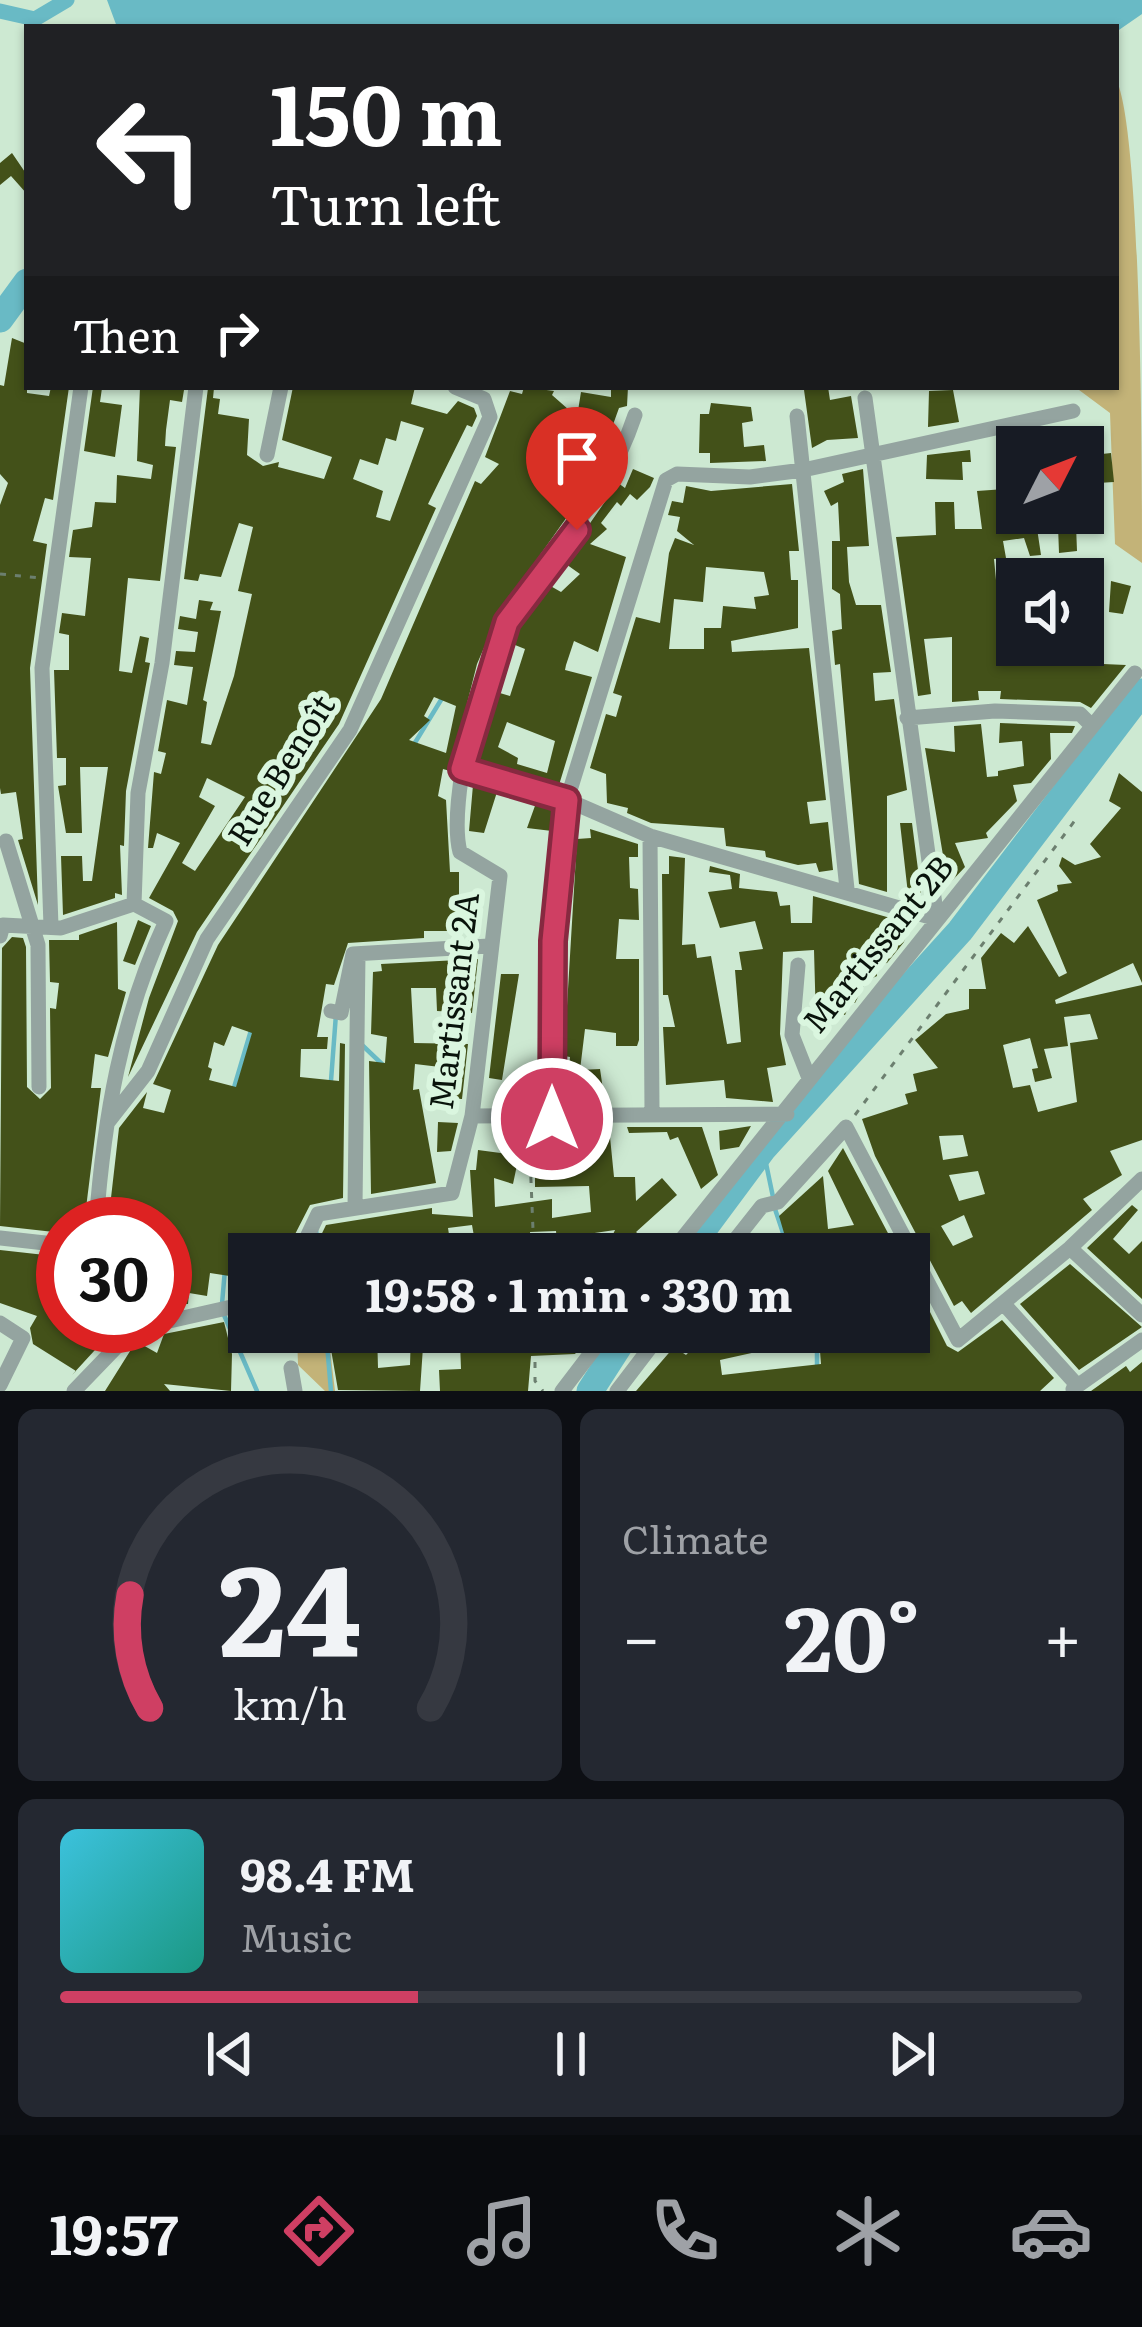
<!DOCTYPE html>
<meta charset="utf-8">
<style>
body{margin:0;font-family:Literata,serif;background:#242831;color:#f1f3f6;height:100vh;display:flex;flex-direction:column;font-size:45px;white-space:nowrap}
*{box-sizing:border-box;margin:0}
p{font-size:39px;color:#9ea1a6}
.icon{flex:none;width:66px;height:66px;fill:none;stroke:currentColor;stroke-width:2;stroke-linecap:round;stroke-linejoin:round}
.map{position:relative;height:1391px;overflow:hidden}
.details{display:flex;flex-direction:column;gap:18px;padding:18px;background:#0d0f14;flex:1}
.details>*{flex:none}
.banner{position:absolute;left:24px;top:24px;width:1095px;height:366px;border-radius:0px;box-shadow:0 3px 9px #0004;background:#202124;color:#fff;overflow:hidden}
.needle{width:78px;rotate:48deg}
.tools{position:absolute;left:996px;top:426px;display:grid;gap:24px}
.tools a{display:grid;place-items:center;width:108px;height:108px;border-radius:0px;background:#171b24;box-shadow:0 3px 9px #0004;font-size:60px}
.speed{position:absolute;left:36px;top:1197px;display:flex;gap:24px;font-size:60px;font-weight:700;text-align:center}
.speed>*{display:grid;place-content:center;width:156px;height:156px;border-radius:50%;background:#171b24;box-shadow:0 3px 9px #0004;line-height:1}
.speed .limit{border:18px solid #d22;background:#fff;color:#111}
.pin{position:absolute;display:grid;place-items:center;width:102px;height:102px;color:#fff;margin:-123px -51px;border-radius:50% 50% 50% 0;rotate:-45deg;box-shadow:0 0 12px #0007}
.pin .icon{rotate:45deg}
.me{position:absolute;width:132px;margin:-66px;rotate:0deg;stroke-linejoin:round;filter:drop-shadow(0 0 9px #0008)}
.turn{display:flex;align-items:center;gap:42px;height:252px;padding:0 48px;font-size:54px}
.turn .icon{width:156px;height:156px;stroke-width:2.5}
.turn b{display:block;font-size:84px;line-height:102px}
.then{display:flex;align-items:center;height:114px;padding:0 48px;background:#0003;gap:24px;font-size:45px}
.big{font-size:90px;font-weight:700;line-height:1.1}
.details .tile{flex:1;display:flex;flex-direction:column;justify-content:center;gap:18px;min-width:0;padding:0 42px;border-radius:18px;background:#242831}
.details .dial{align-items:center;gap:0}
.dial svg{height:312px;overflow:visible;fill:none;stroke:#363941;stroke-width:7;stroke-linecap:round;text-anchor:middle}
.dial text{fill:#f1f3f6;stroke:none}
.song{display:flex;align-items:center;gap:36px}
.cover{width:144px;height:144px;border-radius:18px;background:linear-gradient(135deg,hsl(190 70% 55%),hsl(170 70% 35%))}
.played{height:12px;border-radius:6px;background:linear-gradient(90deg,#cf3f63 35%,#363941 35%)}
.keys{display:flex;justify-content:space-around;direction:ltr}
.heat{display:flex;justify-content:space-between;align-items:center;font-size:66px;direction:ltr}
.details .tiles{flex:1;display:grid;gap:18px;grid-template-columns:1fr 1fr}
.tile:last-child{grid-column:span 2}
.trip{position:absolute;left:228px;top:1233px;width:702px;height:120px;border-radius:0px;background:#171b24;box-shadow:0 3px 9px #0004;font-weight:700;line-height:120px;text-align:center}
.tab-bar{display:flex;height:192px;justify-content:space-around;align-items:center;background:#090b0e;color:#9ea1a6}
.tab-bar .icon{width:84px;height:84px}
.tab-bar .selected{color:#cf3f63}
.tab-bar b{font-size:54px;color:#f1f3f6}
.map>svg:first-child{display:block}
</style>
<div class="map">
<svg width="1142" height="1391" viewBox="0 0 1142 1391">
<rect width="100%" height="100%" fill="#cde9d2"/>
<path fill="#c3b378" d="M1116 79C1142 131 1142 477 1142 563L1115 544 1110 413 1075 387H1116Z
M297 1332H328L335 1391H325L298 1365Z"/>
<path fill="#69bac5" d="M107 0H1142V14L1116 32V27H117Z"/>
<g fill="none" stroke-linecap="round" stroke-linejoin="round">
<path stroke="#69bac5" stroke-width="4.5" d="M562 504 590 437
M413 746 444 695
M361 1044 383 1065
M331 1081 336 1014
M233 1091 252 1027
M763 1149 773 1197
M775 1209 790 1254
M316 1230 319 1254
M222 1304 225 1269
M224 1315 257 1391
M326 1332 331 1391
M817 1367V1332"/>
<path stroke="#69bac5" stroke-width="15" d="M0 11 35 19 67 0"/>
<path stroke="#69bac5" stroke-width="27" d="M0 319 27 282
M685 1254 763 1149 960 931 1142 692
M590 1391 628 1332"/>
</g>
<path fill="#435119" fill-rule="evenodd" d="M12 153 27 175V194L11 176 0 185V163Z
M12 338 27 344V393L49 396 51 387H69L53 500 45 498 33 541 47 544 30 668 38 905 18 840 23 839 16 792 1 794 0 788V505L8 483 0 474V385L4 386Z
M93 387 102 388 100 402 122 405 115 457 84 451Z
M140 387 184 390 182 402 170 400 166 430 165 446 176 447 160 581 128 578 119 671 132 673 140 636 149 638 145 662 150 663 126 791 124 846 120 845 122 895 115 893V898L63 915 61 856H82L83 881H92L108 767H80L82 833H66L58 786 66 785V758H57L54 670H69V635L59 633 62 613 85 616 91 558 69 557 73 530 92 527 95 502 116 503 117 475 151 479 153 465 137 461Z
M293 387H415L411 404 447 414 458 401 474 408 477 416 472 427 467 425 428 504 436 508 339 724 197 932 128 1077 149 998 178 921 173 911 149 898 180 843 157 833 153 848H148L154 772 161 774 166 753 158 751 167 700 187 705 193 667 174 665 176 651 195 652 198 632 178 629 180 616 196 619 199 600 213 602 210 610 221 611 203 700 207 702 201 743 211 745 234 676 252 594 238 591 253 527 239 523 221 577 200 574 198 581 184 579 208 388H214L213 398 220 399 218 414 249 419 247 455 263 466 279 462 278 467 324 479 332 457 282 440ZM401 421 424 428 390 521 376 517 383 491 353 479 360 459 378 465 386 438 396 441ZM207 778 245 797 195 871 182 863 215 806 199 797Z
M524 387 554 391 552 395 577 417 581 392 611 397V387H628L627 406 619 408 606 444 585 437 563 503 574 507 499 613 477 664 450 771 443 769 438 796 446 800 450 872H459V916H453L452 931H424V938L348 943 334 985 326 984 317 1037H328L327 1049H301L300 1077 339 1081 340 1043 345 1044 343 1198 310 1205 290 1244 280 1243V1254H249V1291L236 1294V1277L210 1273 207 1296 189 1293 188 1304 165 1303V1224H108L119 1128 147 1092 143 1108 164 1113 171 1090 153 1084 218 945 381 699 475 481 481 484 499 464 485 457 510 391 522 394ZM434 697 456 706 446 753 409 740 430 720 424 716ZM232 1026 252 1033 236 1087 209 1080 212 1069 208 1067 214 1042 224 1046Z
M828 387 830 400 851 396 858 438 827 440 812 448 804 390Z
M953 390 959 422 928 427 929 391Z
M711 403 751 407 753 421 742 423 744 447 764 445 766 461 710 463V453H699L700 414H709Z
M970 450 971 462H962L963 480 926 479 927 455Z
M1111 453 1114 482 1098 483 1100 519 1083 521 1084 456Z
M633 469 654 478 650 487 637 500 630 494 621 506 617 502 601 523 607 529 590 544 626 557 598 652 574 641 566 665 565 670 592 677 559 785 476 761 493 691 510 696 525 649 510 643 519 625 547 584 561 592 580 574 563 562 618 483 625 488ZM507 722 555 741 547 773 517 764 518 758 498 747Z
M863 469 869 546 847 547 849 582 856 605H881L891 672 873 673 875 701 894 699 907 790 887 796V892L859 884 840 664 835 665 832 631 842 629 840 594 832 589V541H840L838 502 831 506 824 491 844 482 842 474Z
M1007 469 1017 471V513L1035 515 1041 555 1030 556 1024 538 1003 541 1006 558 994 559 996 580 1017 578V663L1042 662V645H1087V655H1103V664L1126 665 1091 708 1080 702 1000 699 1001 691H978L979 700 952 702V637L924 639 931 694 918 696 896 537 936 535 935 502H954L955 529H982L977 491 1005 489Z
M792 484 799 551H789L791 580H798V628L731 641 732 652 809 648 826 800 807 802 810 824 828 822 833 870 819 872 816 863 798 865 766 857 765 851 726 846 724 828 651 823 627 813 628 808 607 803 606 774 590 768 606 714 616 717 622 696 613 693 636 617 660 623 669 553 675 538 694 545 677 531 680 517 668 515 672 501 683 503 686 486 711 491ZM706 567 764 572 769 595 754 597 756 609 723 606 721 628H704V649H669L674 599 703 602Z
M1076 525 1077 551 1059 553 1058 526Z
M1111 581 1131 586 1123 614 1109 612Z
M1000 723 1075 726 1072 733H1050L1051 759 1031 783 1013 785 1017 801 986 833 988 838 955 843 965 867 948 885 925 748 955 752 954 726 981 724 987 777 998 776V771L1024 766 1022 741 999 743Z
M1119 773 1142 792V983L1133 963 1055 1000 1056 1004 1142 985V1140L1110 1151 1122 1175 1083 1199 1092 1210 971 1313 962 1301 954 1306 875 1156 862 1119 908 1104 905 1094 917 1091 913 1074 938 1068 915 1040 946 1014 969 1009V989H986L981 958 1001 933 1014 943 1028 926 1059 977 1067 973 1037 900 1058 891 1057 885 1072 883 1059 866 1062 857 1075 865 1101 857 1090 844 1121 808 1109 801ZM1090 1014 1098 1039 1070 1043 1077 1102 1038 1112 1030 1085 1013 1088 1003 1045 1030 1038 1038 1068 1032 1069 1035 1082 1052 1078 1044 1049 1068 1046 1064 1017ZM963 1135 968 1156 943 1160 939 1136ZM978 1171 985 1194 959 1201 949 1175ZM964 1215 973 1237 953 1246 941 1226Z
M473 785 497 792 484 833 469 831Z
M536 803 554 809 552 831 527 828Z
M900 823H912L921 893 908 894Z
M590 829 638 844V857H629L630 888 638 889 639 920 619 919 616 959H639V1040L637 1046H616V1033L585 1029 580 1070 600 1069 605 1103H583L584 1095 567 1094 570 1057 564 1056 577 839 591 838Z
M669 856 685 858 682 945 695 944 697 958 711 956 727 1044 741 1042 735 970H742L739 952 763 949 755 921 720 928 708 892 732 889 730 875 709 872 710 866 740 874 739 888 777 892 780 906 790 905 791 923H812L813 896 908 923 904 942 887 963 875 965 877 976 866 981 855 1003H850L845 1015 829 1009 828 1023 816 1022 814 950 783 952 780 1034 786 1065 767 1068 773 1102 726 1098 724 1080 666 1085 663 1027H675L668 995H663L662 874H669Z
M138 920 151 926 135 965 123 961Z
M117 922 118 989 126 992 108 1057 95 1054 91 1088H101L84 1224H63V1233L0 1226 2 948 12 937 23 938 26 947 27 1087 40 1099 51 1088 50 1008 56 1009 59 983 50 982 49 940H79V935Z
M478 959 472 1013 437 1011 436 988H411L414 1043 468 1044 462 1099 439 1098 440 1067 415 1064 413 1090 419 1089 436 1183 371 1194 369 1061 385 1063 387 1037 371 1034 373 972 382 971 381 964Z
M501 974H519L502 1080 489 1078Z
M438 1122 458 1123 451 1151 437 1152Z
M751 1126 739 1147 720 1150 719 1131Z
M574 1127H609L614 1177H635L636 1201 662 1178 677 1195 636 1232 653 1247 646 1254H604L615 1230 581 1235 582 1251 570 1254H558L556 1231 530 1232 532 1254H505V1249L477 1253 472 1225 448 1228 452 1254H312L326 1225 432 1208V1214L473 1217 470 1170H476L478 1150 508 1154V1128H521V1146L513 1184 494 1178 495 1207 552 1199V1218L591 1212 589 1186 535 1187V1166L588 1167 587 1142 577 1144Z
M627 1127H702L718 1175 701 1189 678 1137 670 1140 667 1132 629 1133Z
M843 1148 899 1254H796L784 1233 779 1216 823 1176 828 1229 854 1225 828 1171Z
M1132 1205 1138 1210 1113 1239 1129 1254 1142 1241V1299L1087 1248Z
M0 1250 63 1257V1326H117L72 1375 76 1371 33 1344 30 1328 37 1316 0 1303Z
M1070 1264 1142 1327 1079 1370 1020 1304Z
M930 1312 947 1346 958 1352 1002 1320 1054 1378 1040 1391H636L674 1347 686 1355 708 1332 713 1338 747 1332H870L860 1340 867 1349 896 1332H909V1324ZM819 1338 821 1364 722 1375 720 1360Z
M224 1322 232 1354 231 1391 164 1384 170 1391H105L132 1348 141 1344 157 1353 164 1334Z
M328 1332H377L378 1368 410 1365 411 1332H424L420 1391 338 1390Z
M438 1332H483V1339L471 1344 497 1343 496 1332H509V1341L582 1345 575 1354 531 1356 528 1391H440L439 1370 461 1369 460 1342 439 1345Z
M1142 1362V1391H1091L1126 1366 1130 1372Z"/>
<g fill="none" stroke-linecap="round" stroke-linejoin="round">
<path stroke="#6c7f6f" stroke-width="3" stroke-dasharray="6 9" stroke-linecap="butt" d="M0 574 41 578
M855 1115 1076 819
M529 1132 534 1254
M535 1332V1381L543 1391"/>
<path stroke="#94a4a0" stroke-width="15" d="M797 416 847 889
M267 455 281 387
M907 718 995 711 1080 714 1091 725
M462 769 567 800 650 836 937 919 865 398
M650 836 652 1111
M6 841 38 945 39 1087
M134 904 138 793 162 663 196 387
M51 926 42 668 81 387
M0 936 3 925 61 928 134 904 166 921C121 1018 104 1118 96 1224
M798 965 792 1035 809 1078
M331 1011 341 1013 353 954 489 946
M472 1116 787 1114
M552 1119 553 941 567 800 666 480 677 474 750 477 803 470 1073 411
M108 1122 148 1071 207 939 350 730 490 417 484 399 455 387
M355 1208 358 954
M0 1238 63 1245
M1070 1248 1142 1315
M299 1254 318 1214 452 1193 472 1116 500 876 460 852C447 803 482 664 509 619 554 544 605 505 635 415
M670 1254 1135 673
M724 1254 762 1206 778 1202 846 1127 958 1340 1070 1248 1142 1179
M1003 1303 1077 1385
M165 1322 249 1303
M0 1323 23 1338 0 1385
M291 1368 295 1391
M1073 1389 1142 1340
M74 1391 125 1338 155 1326
M562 1391 607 1332
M617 1391 662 1332"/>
</g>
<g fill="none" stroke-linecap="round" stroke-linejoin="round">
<g stroke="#872940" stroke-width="30">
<path id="route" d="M552 1119 553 941 567 800 462 769 507 622 577 530"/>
</g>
<use href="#route" stroke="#cf3f63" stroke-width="21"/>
</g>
<g text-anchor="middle" stroke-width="12" stroke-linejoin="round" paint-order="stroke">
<g font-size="33" fill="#09130b" stroke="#daf6df">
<text transform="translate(281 770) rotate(-58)" y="12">Rue Benoît</text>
<text transform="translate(878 944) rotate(-51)" y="12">Martissant 2B</text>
<text transform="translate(454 1001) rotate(-83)" y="12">Martissant 2A</text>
</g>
</g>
</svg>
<div class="tools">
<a><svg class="needle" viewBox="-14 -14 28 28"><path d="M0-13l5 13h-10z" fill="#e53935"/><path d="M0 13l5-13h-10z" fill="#9ea1a6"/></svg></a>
<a><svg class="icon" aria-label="sound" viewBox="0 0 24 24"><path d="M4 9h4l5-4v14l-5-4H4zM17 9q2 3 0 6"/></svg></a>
</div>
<div class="speed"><div class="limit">30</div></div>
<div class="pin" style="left:577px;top:530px;background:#d93025"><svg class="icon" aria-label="arrive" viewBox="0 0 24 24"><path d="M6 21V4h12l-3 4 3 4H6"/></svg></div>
<svg class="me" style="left:552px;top:1119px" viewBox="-20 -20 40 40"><circle r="17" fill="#cf3f63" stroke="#fff" stroke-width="3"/><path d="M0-11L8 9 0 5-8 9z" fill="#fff"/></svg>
<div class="trip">19:58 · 1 min · 330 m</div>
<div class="banner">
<div class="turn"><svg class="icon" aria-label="left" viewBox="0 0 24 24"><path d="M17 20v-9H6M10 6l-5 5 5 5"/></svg><div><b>150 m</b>Turn left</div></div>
<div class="then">Then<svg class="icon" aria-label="right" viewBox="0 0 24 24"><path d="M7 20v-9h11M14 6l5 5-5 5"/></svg></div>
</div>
</div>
<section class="details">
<div class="tiles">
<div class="tile dial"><svg viewBox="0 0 100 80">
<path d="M14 69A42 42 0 1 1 86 69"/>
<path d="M14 69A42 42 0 0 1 9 40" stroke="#cf3f63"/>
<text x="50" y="56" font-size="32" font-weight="700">24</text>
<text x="50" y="72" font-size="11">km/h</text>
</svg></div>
<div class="tile"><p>Climate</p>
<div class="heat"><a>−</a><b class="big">20°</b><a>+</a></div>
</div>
<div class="tile">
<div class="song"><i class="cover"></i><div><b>98.4 FM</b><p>Music</p></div></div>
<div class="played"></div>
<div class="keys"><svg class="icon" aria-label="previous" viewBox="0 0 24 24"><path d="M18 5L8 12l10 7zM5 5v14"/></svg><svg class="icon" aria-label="pause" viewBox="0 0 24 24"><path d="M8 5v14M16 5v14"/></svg><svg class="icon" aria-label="next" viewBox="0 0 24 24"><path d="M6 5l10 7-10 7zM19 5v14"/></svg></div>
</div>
</div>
</section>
<nav class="tab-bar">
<b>19:57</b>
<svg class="icon selected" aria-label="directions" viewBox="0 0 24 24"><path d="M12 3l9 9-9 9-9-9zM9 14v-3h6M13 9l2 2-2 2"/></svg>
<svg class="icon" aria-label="music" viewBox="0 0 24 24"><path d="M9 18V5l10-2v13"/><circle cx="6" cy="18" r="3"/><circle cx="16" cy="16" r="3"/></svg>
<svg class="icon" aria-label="phone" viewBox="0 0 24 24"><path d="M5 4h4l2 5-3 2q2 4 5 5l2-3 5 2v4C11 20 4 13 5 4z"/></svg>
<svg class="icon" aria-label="climate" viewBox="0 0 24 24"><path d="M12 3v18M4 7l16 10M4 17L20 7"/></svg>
<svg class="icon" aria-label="car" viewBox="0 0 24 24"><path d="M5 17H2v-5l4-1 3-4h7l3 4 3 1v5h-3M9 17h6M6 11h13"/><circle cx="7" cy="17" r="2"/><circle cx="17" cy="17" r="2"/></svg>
</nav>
